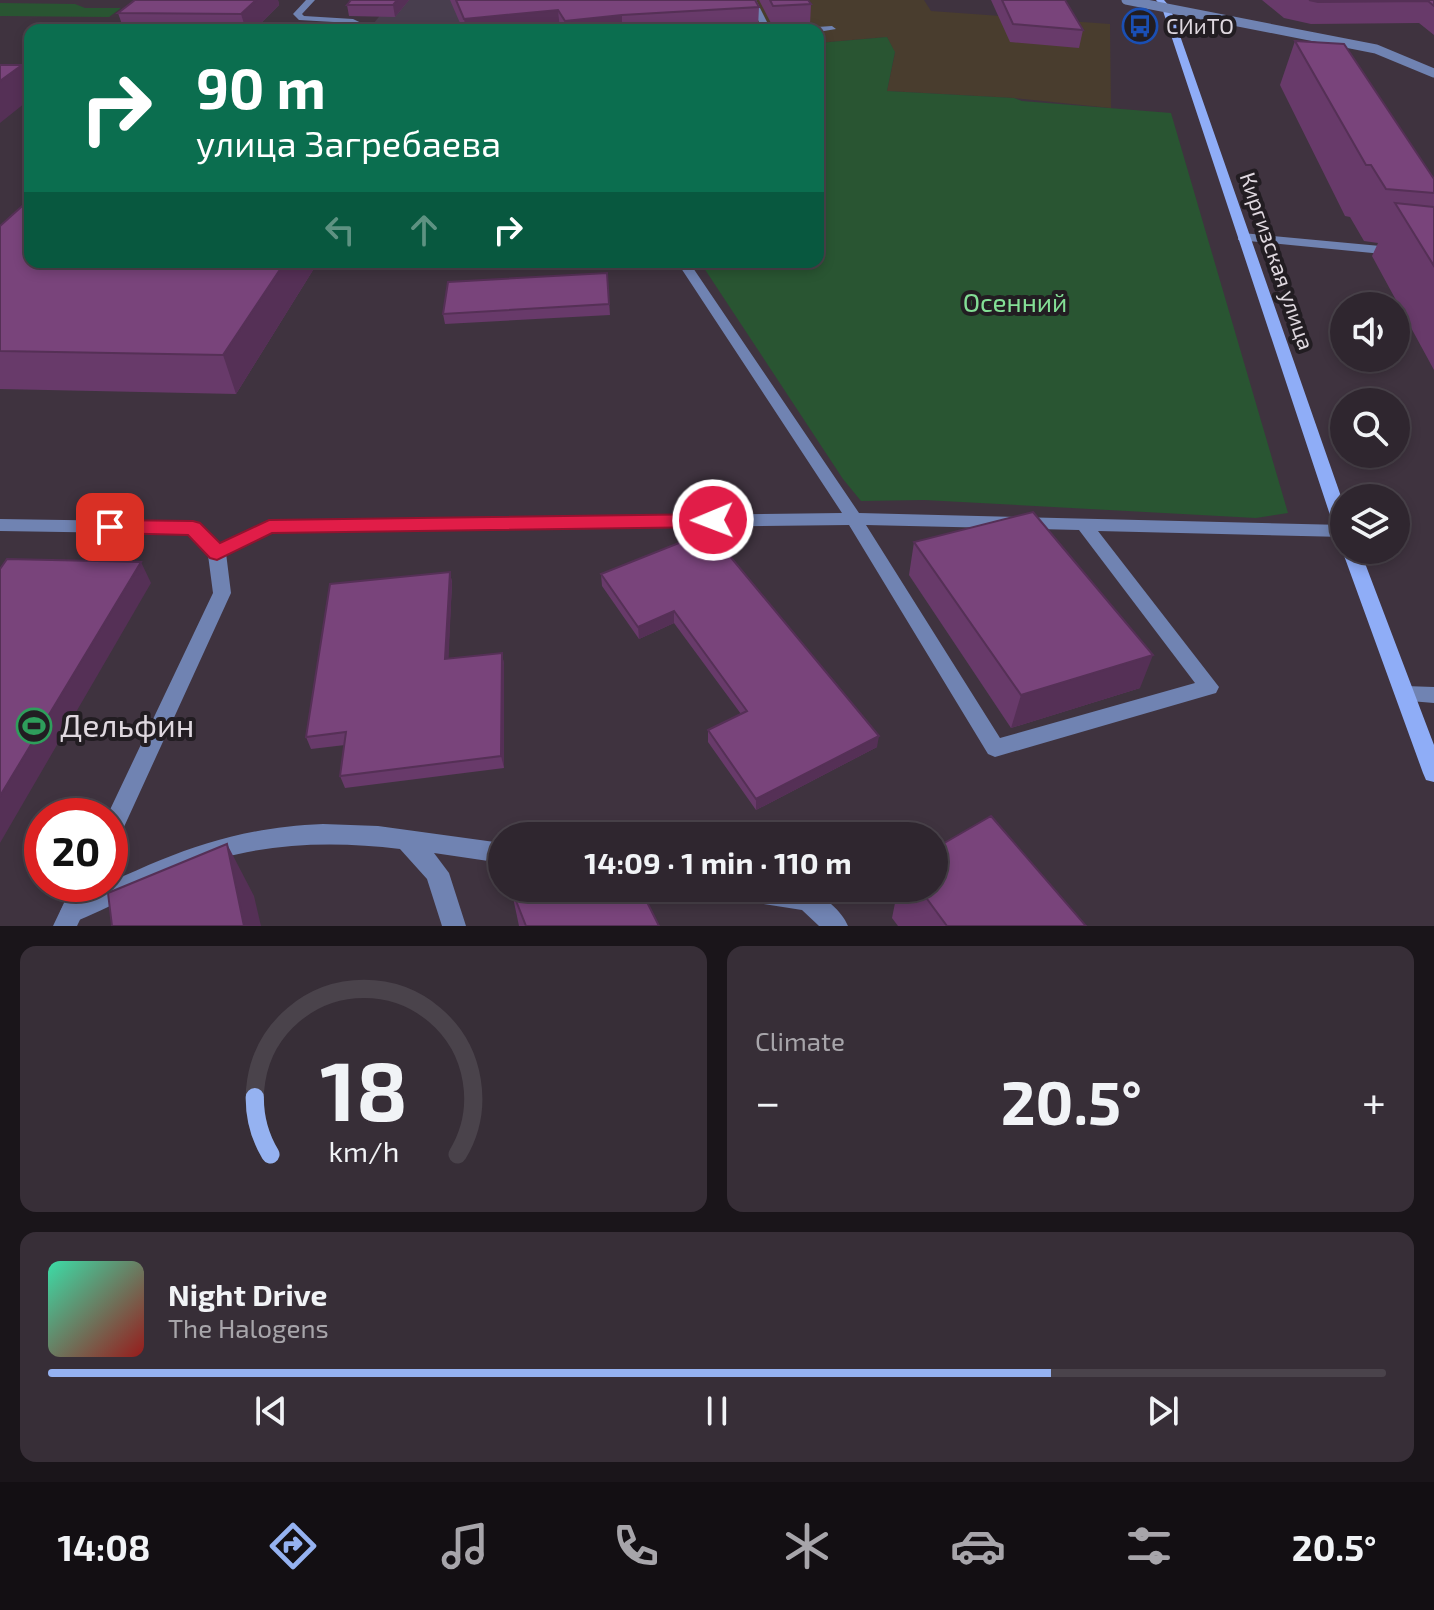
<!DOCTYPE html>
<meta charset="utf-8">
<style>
body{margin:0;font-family:"Exo 2",sans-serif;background:#372e37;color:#f1f3f6;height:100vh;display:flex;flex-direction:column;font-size:30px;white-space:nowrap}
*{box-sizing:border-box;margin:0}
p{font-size:26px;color:#a7a5aa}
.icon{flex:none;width:44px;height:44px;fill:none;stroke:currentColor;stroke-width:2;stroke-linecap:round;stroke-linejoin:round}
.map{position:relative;height:926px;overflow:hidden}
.details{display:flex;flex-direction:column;gap:20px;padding:20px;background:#1a151a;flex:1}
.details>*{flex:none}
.banner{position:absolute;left:24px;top:24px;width:800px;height:244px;border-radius:16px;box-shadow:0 4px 12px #0003,0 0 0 2px #4a434b;background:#0b6e4f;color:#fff;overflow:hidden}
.fabs{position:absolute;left:1330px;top:292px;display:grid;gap:16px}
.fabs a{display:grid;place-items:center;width:80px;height:80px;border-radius:50%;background:#2f262f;box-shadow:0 4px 12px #0003,0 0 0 2px #4a434b;font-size:40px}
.speed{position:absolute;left:24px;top:798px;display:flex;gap:16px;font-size:40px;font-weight:700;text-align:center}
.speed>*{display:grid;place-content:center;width:104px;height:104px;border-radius:50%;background:#2f262f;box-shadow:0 4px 12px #0003,0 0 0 2px #4a434b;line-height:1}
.speed .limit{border:12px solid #d22;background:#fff;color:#111}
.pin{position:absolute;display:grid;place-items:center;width:68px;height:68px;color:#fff;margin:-34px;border-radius:16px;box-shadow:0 4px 12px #0006}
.me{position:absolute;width:88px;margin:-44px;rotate:269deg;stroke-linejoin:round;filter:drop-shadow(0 0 6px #0008)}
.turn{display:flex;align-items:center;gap:28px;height:168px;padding:0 40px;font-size:36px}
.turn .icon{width:104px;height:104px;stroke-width:2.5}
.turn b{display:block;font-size:56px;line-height:68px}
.lanes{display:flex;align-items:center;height:76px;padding:0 40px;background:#0003;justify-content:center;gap:40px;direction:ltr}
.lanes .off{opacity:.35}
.big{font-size:60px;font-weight:700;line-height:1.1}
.details .card{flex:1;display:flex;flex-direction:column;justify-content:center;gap:12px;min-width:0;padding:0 28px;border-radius:16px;background:#372e37}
.details .dial{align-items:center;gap:0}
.dial svg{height:208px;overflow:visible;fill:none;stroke:#4a434b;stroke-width:7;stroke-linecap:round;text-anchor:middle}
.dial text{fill:#f1f3f6;stroke:none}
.song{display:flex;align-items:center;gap:24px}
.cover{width:96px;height:96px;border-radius:12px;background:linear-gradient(135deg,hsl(160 70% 55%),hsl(0 70% 35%))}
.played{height:8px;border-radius:4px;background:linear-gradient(90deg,#95b2f1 75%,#4a434b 75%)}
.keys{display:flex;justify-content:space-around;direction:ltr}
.heat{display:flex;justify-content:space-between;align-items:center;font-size:44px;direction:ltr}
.details .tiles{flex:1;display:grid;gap:20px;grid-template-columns:1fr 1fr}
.card:last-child{grid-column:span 2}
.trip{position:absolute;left:488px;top:822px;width:460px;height:80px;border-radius:40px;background:#2f262f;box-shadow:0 4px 12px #0003,0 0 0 2px #4a434b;font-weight:700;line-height:80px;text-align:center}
.tab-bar{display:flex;height:128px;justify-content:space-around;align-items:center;background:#130f13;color:#a7a5aa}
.tab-bar .icon{width:56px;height:56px}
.tab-bar .on{color:#95b2f1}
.tab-bar b{font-size:36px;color:#f1f3f6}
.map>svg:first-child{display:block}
</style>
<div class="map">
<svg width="1434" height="926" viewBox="0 0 1434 926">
<rect width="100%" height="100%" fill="#3f333f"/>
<path fill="#483e4e" d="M384 0H741L754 30H402L373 24 383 12Z"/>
<path fill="#493d2e" d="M741 0H924L931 11 1110 24 1111 108 1014 98 887 91 895 53 887 37 818 43V30H754Z"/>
<path fill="#295532" d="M0 3 75 4 85 8H121L109 17 0 16Z
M887 37 895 52 887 91 1014 98 1022 101 1171 113 1288 513 1256 518 924 500 861 501 843 479 700 262H818V43Z"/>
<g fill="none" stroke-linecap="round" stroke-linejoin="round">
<path fill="#7083b2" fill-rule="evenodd" d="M306 0H315L302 14 304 16 353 19 376 30H365L351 23 299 20 293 14Z
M748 0H756L771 30H763Z
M817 27 832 26 836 29 818 32V30H813Z
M1242 233 1434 251V259L1238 240V234Z
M677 262H689L859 513 1344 525V537L1098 531 1219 687 1216 693 1209 695 995 757 988 754 849 525 272 532 223 557H211L208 553 211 549 269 520 842 513ZM866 525 1079 530 1195 683 1000 738Z
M1405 686 1434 687V703L1398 700 1395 694 1398 688Z
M323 824 378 826 502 843V863L434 853 449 873 466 926H442L427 879 400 849C327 840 252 843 183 871 145 887 110 908 72 923L64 920 60 912 64 904C154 862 218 828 323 824Z
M719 888 808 889C823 895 842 911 848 926H819L802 910 731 899 723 896Z"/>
<path fill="#7083b2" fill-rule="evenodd" d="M0 519 193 522 199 524 226 553 231 593 118 840 110 843V816H107L213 593 208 555 189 534 0 531Z
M73 884H97L77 926H53Z"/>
<path fill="#8fadf7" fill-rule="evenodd" d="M1156 0H1164L1170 7 1344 505V536L1338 534 1335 530 1162 8Z
M1344 547V550H1360L1434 745V782L1426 780 1423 773 1342 550Z"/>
<path stroke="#7083b2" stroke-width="9" d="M1126 0 1376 49 1434 73"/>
</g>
<path fill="#683a6a" d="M135 0H278L279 5 254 30H124L118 13Z
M351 0H409L395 17 349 16 347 5Z
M450 0H755L759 7 758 27 712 30H463Z
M759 0H808L811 4 810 25 773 27Z
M991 0H1065L1083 30 1079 48 1010 42Z
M1262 0H1434V35L1419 23 1311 24 1284 18Z
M1295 41 1434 179V370L1372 256 1378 243 1364 241 1350 217 1345 216 1280 85Z
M0 226 30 262H318L236 394 0 389Z
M607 273 610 315 445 324 443 314Z
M709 531 877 747 756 810 708 742V730L741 714 674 623 639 639 602 586 601 574Z
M914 542 1140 688 1011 728 909 575Z
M450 572 452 583 448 659 502 653 504 665V768L345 788 340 776 345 745 311 749 306 737Z
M511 888 659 926H519Z
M898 888H934L1086 926H898L892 918Z"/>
<path fill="#553056" d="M256 0H278L279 5 254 30H246L241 14Z
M397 0H409L395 17 393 5Z
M558 10 560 30H466L464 19Z
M622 15V30H566L565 21Z
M22 65 30 84V99L0 123V81Z
M285 262H318L236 394 223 355Z
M141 562 151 583 0 843V796Z
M450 572 452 583 448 671 445 659Z
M674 611V623L639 639 638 627Z
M502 653 504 665V768L501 756Z
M1153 655 1140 688 1011 728 1021 695Z
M879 736 877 747 756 810V799Z
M227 844 254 896 261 926H244Z"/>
<path fill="#79447b" stroke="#553056" stroke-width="2" d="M135 0H256L241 14 118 13Z
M351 0H397L393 5H347Z
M456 0H755L759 7 622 15 565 21 558 10 464 19Z
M770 0H808L811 4 773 6Z
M1002 0H1065L1083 30 1013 24Z
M1309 0H1434V6L1428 1 1318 2Z
M1295 41 1344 44 1434 179V193L1386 189 1371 165H1366Z
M0 65H22L0 81Z
M30 199V262H285L223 355 0 351V226Z
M1395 203 1434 207V266Z
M607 273 609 304 443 314 448 282Z
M1033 512 1153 655 1021 695 914 542Z
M709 531 879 736 756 799 708 730 747 711 674 611 638 627 601 574Z
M7 559 141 562 0 796V569Z
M450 572 445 659 502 653 501 756 340 776 346 732 306 737 330 584Z
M991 816 1086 926H947L919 888H934V849Z
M227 844 244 926H112L108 893Z
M511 888H640L659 926H526Z"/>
<path fill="#e11d48" stroke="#92132f" stroke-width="2" d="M713 514 722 520 713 527 272 533 217 560 210 558 188 535 110 533 100 527 110 520 193 521 200 523 220 543 269 520Z"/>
<defs>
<g id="bus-ring" transform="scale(1.8)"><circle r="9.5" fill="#221d22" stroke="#1a4fb4" stroke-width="1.5"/><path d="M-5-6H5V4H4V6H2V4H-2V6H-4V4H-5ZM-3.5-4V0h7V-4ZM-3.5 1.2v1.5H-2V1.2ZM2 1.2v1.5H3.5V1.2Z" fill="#1a4fb4"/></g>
<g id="stadium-ring" transform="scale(1.8)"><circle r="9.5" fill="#221d22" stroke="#2e9e5b" stroke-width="1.5"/><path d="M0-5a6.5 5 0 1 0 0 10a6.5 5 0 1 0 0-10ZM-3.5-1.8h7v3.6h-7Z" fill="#2e9e5b"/></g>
</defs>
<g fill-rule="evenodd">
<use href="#bus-ring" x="1140" y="26"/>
<use href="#stadium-ring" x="34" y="726"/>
</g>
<g text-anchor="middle" stroke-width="8" stroke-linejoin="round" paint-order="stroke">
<g font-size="22" fill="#dfd8df" stroke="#221d22" text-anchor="start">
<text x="1166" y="34">СИиТО</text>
</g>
<g font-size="22" fill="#dfd8df" stroke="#221d22">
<text transform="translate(1277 261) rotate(71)" y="8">Киргизская улица</text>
</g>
<g font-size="26" fill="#83de95" stroke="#221d22">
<text x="1015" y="312">Осенний</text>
</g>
<g font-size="32" fill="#dfd8df" stroke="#221d22" text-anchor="start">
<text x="60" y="737">Дельфин</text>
</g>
</g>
</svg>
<div class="fabs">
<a><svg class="icon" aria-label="sound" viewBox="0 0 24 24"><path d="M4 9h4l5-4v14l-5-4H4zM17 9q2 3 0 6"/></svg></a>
<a><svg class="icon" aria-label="search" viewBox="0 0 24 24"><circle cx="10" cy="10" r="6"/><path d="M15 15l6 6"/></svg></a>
<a><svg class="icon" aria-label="layers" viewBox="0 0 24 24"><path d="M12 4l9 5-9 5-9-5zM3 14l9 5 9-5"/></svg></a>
</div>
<div class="speed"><div class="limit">20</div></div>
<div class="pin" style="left:110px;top:527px;background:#d93025"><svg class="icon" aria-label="arrive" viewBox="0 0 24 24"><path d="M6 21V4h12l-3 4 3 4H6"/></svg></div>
<svg class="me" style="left:713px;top:520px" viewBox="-20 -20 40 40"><circle r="17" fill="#e11d48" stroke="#fff" stroke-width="3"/><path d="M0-11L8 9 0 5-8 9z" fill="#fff"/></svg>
<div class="trip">14:09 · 1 min · 110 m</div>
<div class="banner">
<div class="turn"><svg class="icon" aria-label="right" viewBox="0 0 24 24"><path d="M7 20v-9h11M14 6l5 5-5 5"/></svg><div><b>90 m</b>улица Загребаева</div></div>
<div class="lanes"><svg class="icon off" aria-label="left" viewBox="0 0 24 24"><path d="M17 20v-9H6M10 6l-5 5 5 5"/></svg><svg class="icon off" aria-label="ahead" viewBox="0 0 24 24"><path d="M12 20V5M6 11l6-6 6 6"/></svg><svg class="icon" aria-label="right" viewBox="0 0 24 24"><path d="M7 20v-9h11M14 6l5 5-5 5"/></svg></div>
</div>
</div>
<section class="details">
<div class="tiles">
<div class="card dial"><svg viewBox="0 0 100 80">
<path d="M14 69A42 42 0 1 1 86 69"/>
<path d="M14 69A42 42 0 0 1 8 47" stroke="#95b2f1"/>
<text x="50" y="56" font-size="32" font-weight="700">18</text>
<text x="50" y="72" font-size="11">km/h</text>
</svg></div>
<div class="card"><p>Climate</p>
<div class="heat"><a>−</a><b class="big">20.5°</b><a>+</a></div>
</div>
<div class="card">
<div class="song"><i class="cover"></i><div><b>Night Drive</b><p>The Halogens</p></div></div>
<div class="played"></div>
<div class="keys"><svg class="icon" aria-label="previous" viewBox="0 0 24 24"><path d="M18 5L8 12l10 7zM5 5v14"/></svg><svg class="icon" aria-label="pause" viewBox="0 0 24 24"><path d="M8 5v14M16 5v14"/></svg><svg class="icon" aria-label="next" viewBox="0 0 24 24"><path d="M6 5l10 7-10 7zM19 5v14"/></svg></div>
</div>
</div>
</section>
<nav class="tab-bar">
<b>14:08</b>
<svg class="icon on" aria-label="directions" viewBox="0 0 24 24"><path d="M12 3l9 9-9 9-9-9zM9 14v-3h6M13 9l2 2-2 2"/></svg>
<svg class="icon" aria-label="music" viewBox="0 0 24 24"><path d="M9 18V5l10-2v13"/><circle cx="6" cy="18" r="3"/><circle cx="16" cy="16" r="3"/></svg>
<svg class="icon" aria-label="phone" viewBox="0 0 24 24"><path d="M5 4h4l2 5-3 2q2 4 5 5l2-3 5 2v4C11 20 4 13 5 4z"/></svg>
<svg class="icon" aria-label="climate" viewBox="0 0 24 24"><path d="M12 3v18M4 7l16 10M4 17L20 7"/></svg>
<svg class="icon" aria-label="car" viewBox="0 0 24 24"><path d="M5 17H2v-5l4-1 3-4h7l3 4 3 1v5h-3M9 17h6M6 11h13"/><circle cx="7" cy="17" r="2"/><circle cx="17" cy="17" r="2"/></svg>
<svg class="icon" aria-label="filters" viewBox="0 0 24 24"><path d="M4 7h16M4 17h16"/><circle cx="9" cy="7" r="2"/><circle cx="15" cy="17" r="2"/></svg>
<b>20.5°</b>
</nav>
